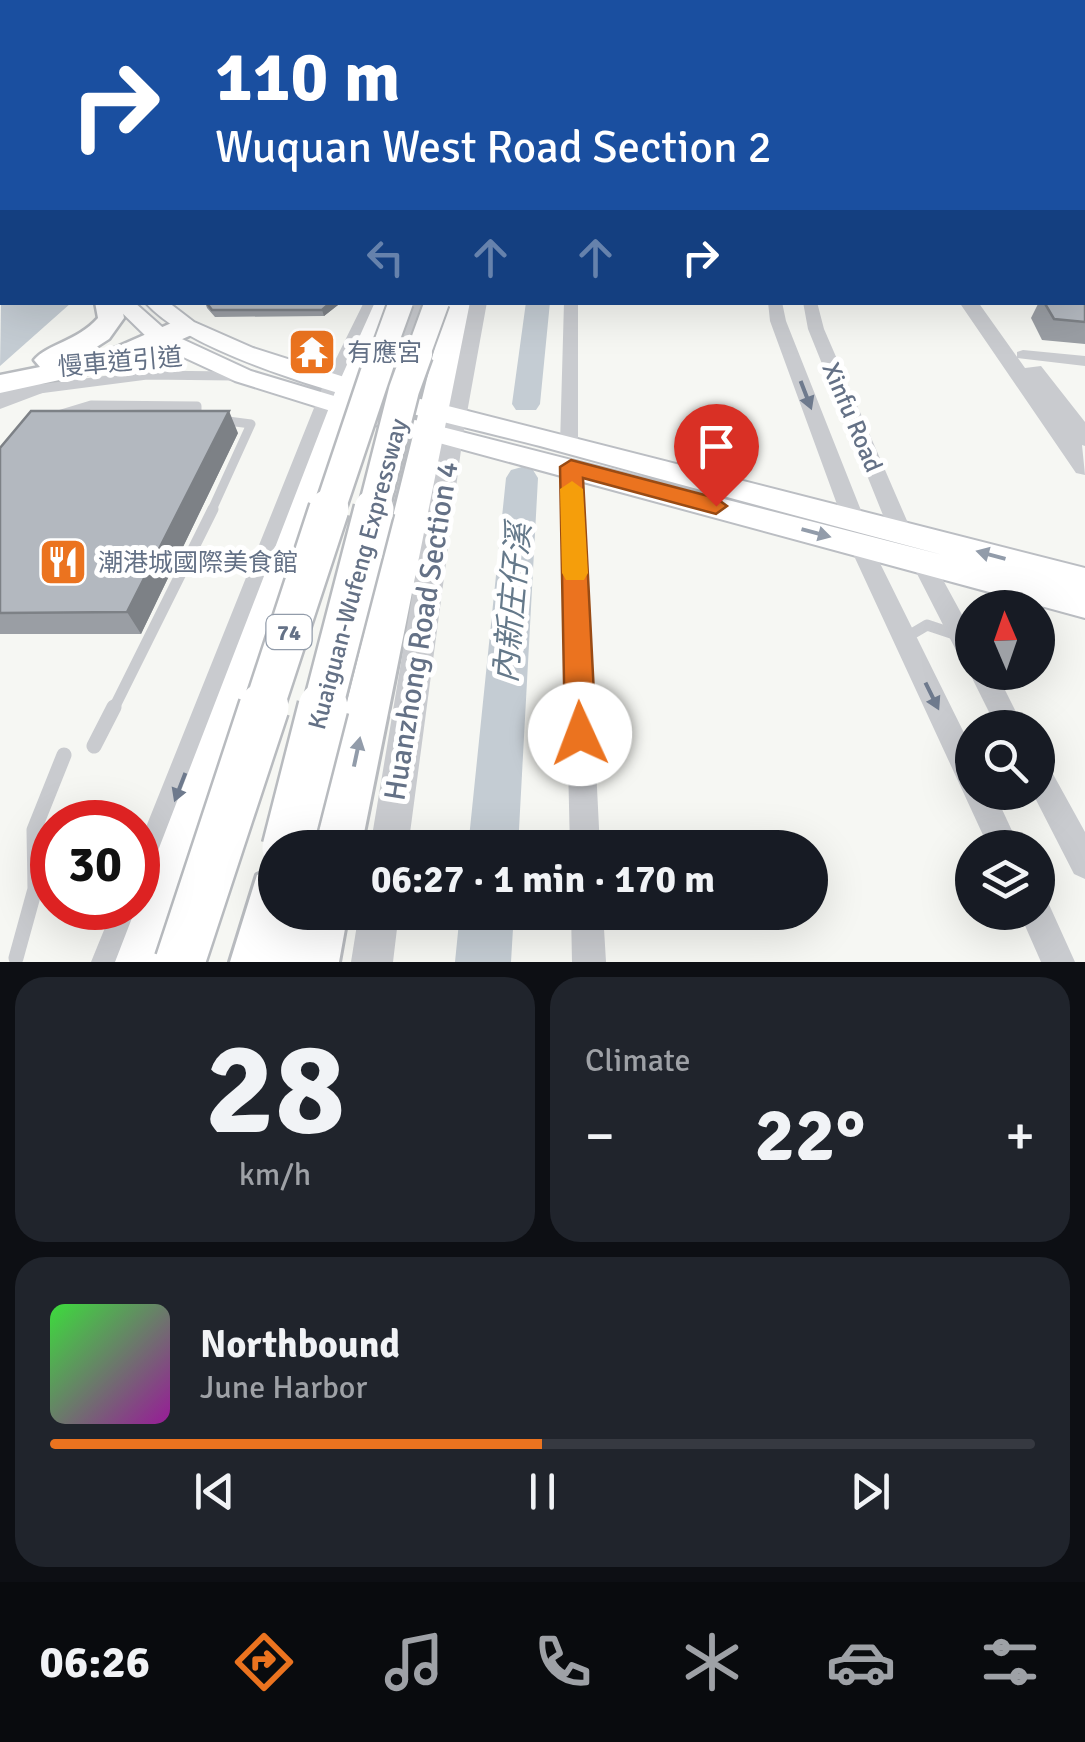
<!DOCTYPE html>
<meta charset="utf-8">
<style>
body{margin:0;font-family:Signika,"Noto Sans TC",sans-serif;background:#20242c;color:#f1f3f6;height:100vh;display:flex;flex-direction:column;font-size:38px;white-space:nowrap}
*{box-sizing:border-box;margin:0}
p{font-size:32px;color:#9ea1a6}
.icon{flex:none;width:55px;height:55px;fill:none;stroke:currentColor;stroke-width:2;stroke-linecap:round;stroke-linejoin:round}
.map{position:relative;height:962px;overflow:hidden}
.sheet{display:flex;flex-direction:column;gap:15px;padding:15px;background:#0d0f14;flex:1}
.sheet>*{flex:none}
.guide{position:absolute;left:0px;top:0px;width:1085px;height:305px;box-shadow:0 10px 40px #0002;background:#1a4fa0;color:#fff;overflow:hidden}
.needle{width:65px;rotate:358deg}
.fabs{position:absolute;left:955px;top:590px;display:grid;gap:20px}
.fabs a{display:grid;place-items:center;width:100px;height:100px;border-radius:50%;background:#171b24;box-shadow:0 10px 40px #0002;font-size:50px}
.speed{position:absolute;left:30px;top:800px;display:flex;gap:20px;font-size:50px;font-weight:700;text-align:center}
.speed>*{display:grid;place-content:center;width:130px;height:130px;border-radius:50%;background:#171b24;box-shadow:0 10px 40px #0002;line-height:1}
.speed .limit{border:15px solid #d22;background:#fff;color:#111}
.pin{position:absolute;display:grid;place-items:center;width:85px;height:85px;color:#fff;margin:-102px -42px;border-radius:50% 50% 50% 0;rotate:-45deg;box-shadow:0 0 10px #0007}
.pin .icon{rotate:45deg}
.me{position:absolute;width:110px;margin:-55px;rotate:358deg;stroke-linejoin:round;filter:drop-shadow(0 0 8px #0008)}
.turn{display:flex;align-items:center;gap:35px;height:210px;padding:0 50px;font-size:45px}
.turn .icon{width:130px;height:130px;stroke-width:2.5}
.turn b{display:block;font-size:70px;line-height:85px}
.lanes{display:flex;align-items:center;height:95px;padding:0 50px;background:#0003;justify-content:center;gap:50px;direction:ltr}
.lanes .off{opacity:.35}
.big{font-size:75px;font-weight:700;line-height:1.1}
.sheet .card{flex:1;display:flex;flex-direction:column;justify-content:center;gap:15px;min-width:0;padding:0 35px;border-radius:30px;background:#20242c}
.sheet .dial{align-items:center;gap:0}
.dial b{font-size:130px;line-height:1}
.song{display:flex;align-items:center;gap:30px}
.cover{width:120px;height:120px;border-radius:15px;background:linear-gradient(135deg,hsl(120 70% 55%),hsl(300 70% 35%))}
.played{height:10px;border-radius:5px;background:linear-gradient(90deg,#eb731f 50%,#363941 50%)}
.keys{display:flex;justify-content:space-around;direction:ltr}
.heat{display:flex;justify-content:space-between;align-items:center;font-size:55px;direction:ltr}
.sheet .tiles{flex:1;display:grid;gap:15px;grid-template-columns:1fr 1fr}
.card:last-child{grid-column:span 2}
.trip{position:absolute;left:258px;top:830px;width:570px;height:100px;border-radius:50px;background:#171b24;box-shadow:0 10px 40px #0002;font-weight:700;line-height:100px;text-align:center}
.dock{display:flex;height:160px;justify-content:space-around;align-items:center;background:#090b0e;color:#9ea1a6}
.dock .icon{width:70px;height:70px}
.dock .current{color:#eb731f}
.dock b{font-size:45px;color:#f1f3f6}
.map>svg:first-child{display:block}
</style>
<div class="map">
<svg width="1085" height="962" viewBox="0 0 1085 962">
<rect width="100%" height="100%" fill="#f6f7f3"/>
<path fill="#c4ccd3" d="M2 250V302L71 303 0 366Z"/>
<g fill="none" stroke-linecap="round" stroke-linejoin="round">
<path fill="#c4ccd3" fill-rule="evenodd" d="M526 302H550L540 404 536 410H516L512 404Z
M522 467 533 470 538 478 518 848H468L506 478 511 470Z
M460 912H514L511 962H455Z"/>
<g stroke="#bbbec3" stroke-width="4">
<path id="secondary" d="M0 141H2V151H0Z
M1082 195H1085V205H1082Z
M111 302H134L169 333 251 371 411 419 943 555C808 519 674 483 540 446 448 422 203 370 145 302H168L194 322 253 348 385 390 1085 568V618L395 431 235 381 153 343Z"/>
</g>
<g stroke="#b8bbbf" stroke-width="6">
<path id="trunk" d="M375 302H399L365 387 171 962H115L337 387Z
M446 302H470L361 848H311Z
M275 867V912H348L339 962H230L257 875Z"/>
</g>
<g stroke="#b8bbbf" stroke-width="5">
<path id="motorway" d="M95 302H121L124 318 109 339 78 359 101 354 176 321 186 319 200 327 196 333 119 367 0 393V375L40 367 34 360C47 344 78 341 98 318Z"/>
</g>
<path stroke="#c9cbcf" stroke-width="9" d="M0 394 147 375 233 376
M58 415 91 405 197 406V418H203
M211 512 251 424 220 420"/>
<path stroke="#c9cbcf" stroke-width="11" d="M905 638 927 625 957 635
M113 710 213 509"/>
<path stroke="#c9cbcf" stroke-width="15" d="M94 746 114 707
M16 958 35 889 34 830 64 755"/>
<path fill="#c9cbcf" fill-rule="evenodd" d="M1082 150H1085V156H1082Z
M564 302H578V445L569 451 560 445Z
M768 302H782L786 321 864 518 860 523H846L842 518 770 321Z
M803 302H817L824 329 911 530 908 536H892L889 530 808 329Z
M1023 350 1085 356V366L1017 358V352Z
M39 383 48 388 45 392 0 409V398Z
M571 460 581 467 600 848H570L561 467Z
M860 537 868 539 871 545 972 749V792H994L1020 848H989L849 545 852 539Z
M922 553 930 556 972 633V672H996L1024 728H997L969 672 972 667 963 664 911 562 914 556Z
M1038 761 1048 765 1085 832V879L1074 874 1032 792H1038Z
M1038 897 1047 900 1075 962H1041L1019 912H1038Z
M571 912H603L606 962H572Z"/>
<path fill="#c9cbcf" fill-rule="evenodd" d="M364 302H382L346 383 133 962H91L113 908H138V847L324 383Z
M410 302H428L404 380 393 386 382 380Z
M469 302H487L463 435 408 848H370L439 435Z
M959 302H978L1025 368 1041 366 1085 422V446L1082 445 1085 475 1076 473Z
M359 912H399L393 962H351Z"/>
<use href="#secondary" fill="#fff" fill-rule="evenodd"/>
<use href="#trunk" fill="#fff" fill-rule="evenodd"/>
<use href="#motorway" fill="#fff" fill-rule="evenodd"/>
<g stroke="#b8bbbf" stroke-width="28" stroke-linecap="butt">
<path id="trunk-bridge-far3" d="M381 357 401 302
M417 357 437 302"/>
</g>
<g stroke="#b8bbbf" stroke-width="35" stroke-linecap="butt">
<path id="trunk-bridge-far2" d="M329 512 382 354
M373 512 404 390 417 354"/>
</g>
<g stroke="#b8bbbf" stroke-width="44" stroke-linecap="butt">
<path id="trunk-bridge-far1" d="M263 710 329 509
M322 710 374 509"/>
</g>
<g stroke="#b8bbbf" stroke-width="54" stroke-linecap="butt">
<path id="trunk-bridge" d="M287 848 323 707
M180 962 264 707"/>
</g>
<use href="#trunk-bridge-far3" stroke="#fff" stroke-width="24"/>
<use href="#trunk-bridge-far2" stroke="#fff" stroke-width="30"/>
<use href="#trunk-bridge-far1" stroke="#fff" stroke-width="39"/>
<use href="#trunk-bridge" stroke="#fff" stroke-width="49"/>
</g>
<path fill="#9a9ea4" d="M205 302H337L338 305 324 316 215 317 207 308Z
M1039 302H1085V344L1042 340 1031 318Z
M238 433 141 634H0V448Z"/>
<path fill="#7d8186" d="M331 302H337L338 305 324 316 322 310Z
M229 411 238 433 141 634 127 612Z"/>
<path fill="#b3b8bf" stroke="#7d8186" stroke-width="2.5" d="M206 302H331L322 310H212Z
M1044 302H1085V322L1054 319Z
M31 411H229L127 612 0 613V448Z"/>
<defs><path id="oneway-solid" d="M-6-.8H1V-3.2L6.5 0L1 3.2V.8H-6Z" transform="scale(2.5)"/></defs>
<g fill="#6e7a8d">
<use href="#oneway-solid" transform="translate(806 395) rotate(69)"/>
<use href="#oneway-solid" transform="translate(932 696) rotate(64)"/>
<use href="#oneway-solid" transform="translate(180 787) rotate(111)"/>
</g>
<g fill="#929caa">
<use href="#oneway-solid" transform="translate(816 533) rotate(15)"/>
<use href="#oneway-solid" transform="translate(991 555) rotate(-165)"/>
<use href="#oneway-solid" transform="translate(357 752) rotate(-78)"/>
</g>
<linearGradient id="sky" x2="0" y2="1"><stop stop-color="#99bee0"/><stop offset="0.51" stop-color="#fbfbfa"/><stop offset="1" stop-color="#fbfbfa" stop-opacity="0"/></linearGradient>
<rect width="1085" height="274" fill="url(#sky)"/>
<path fill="#eb731f" stroke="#994b14" stroke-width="2.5" d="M571 460 716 498 727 506 716 514 583 478 596 734 592 744 580 748 569 744 565 734 560 467Z"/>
<path fill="#f59e0b" d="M572 481 583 489 588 573 584 580H566L562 573 560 489Z"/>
<defs>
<g id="temple-square" transform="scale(2.5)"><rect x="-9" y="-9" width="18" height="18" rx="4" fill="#eb731f" stroke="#fff"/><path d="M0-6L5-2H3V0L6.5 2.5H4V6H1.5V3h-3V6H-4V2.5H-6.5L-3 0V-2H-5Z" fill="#fff"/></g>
<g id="restaurant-square" transform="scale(2.5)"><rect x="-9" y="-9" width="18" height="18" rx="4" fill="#eb731f" stroke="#fff"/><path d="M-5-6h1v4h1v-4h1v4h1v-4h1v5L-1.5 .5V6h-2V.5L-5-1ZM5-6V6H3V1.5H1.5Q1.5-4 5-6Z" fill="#fff"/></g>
</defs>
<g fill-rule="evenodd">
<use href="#temple-square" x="312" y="352"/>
<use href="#restaurant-square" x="63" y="562"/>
</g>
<g text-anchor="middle" stroke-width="10" stroke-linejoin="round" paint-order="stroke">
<rect fill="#fff" stroke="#929caa" stroke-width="2.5" x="266.5" y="615" width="45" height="34" rx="8"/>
<g font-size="22" font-weight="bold" fill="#647186">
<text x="289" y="640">74</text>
</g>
<g font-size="25" fill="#647186" stroke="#fff" text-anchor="start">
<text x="347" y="361">有應宮</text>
<text x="98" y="571">潮港城國際美食館</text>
</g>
<g font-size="25" fill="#647186" stroke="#fff">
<text transform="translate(120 361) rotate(-5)" y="9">慢車道引道</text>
<text transform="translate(853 417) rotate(67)" y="9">Xinfu Road</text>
<text transform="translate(357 574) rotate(-75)" y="9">Kuaiguan-Wufeng Expressway</text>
</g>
<g font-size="30" fill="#647186" stroke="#fff">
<text transform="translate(421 631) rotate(-81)" y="10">Huanzhong Road Section 4</text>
</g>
<g font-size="32" font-style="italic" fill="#65798a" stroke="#fff">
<text transform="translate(512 603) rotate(-85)" y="11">內新庄仔溪</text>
</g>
</g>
</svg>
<div class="fabs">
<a><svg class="needle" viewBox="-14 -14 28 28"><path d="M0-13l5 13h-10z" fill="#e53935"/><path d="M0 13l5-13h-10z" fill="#9ea1a6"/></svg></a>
<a><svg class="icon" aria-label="search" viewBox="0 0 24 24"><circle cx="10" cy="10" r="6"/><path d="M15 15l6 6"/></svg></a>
<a><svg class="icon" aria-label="layers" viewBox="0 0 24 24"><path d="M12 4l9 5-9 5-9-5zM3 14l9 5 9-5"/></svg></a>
</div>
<div class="speed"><div class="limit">30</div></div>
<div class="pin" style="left:716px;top:506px;background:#d93025"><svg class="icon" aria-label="arrive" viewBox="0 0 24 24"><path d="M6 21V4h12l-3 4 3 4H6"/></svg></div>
<svg class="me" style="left:580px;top:734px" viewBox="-20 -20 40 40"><circle r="19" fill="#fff"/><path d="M0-13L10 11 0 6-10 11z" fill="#eb731f"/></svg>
<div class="trip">06:27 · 1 min · 170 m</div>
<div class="guide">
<div class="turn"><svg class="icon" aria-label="right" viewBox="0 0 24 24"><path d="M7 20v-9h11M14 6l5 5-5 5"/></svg><div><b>110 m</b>Wuquan West Road Section 2</div></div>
<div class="lanes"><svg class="icon off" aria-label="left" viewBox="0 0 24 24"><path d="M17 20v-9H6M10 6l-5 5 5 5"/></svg><svg class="icon off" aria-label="ahead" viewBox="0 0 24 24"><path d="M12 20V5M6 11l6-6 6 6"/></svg><svg class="icon off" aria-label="ahead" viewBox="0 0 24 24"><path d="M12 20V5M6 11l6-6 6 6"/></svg><svg class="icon" aria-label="right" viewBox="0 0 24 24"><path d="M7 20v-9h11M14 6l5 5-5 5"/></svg></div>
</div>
</div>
<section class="sheet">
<div class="tiles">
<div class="card dial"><b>28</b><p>km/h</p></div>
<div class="card"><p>Climate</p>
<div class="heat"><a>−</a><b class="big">22°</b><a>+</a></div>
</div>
<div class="card">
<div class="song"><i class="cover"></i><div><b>Northbound</b><p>June Harbor</p></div></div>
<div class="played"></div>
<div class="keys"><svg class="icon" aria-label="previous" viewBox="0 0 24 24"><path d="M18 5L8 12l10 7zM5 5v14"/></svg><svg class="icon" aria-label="pause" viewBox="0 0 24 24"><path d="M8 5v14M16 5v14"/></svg><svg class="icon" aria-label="next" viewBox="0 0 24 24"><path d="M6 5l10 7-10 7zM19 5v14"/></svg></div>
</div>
</div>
</section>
<nav class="dock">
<b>06:26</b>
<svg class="icon current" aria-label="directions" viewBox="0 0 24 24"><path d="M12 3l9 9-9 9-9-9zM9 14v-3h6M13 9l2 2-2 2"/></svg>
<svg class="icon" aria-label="music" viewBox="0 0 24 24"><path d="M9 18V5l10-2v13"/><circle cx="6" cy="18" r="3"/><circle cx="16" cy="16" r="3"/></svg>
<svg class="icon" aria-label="phone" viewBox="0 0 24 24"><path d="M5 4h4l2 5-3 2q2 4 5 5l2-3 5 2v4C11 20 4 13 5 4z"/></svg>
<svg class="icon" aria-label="climate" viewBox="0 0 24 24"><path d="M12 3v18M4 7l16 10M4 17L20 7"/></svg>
<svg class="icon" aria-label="car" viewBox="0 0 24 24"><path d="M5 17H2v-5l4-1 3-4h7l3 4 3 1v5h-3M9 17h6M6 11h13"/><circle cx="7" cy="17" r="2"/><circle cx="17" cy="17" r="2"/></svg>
<svg class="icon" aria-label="filters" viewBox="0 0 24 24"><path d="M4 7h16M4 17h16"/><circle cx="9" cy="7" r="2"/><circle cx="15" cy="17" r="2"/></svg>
</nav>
